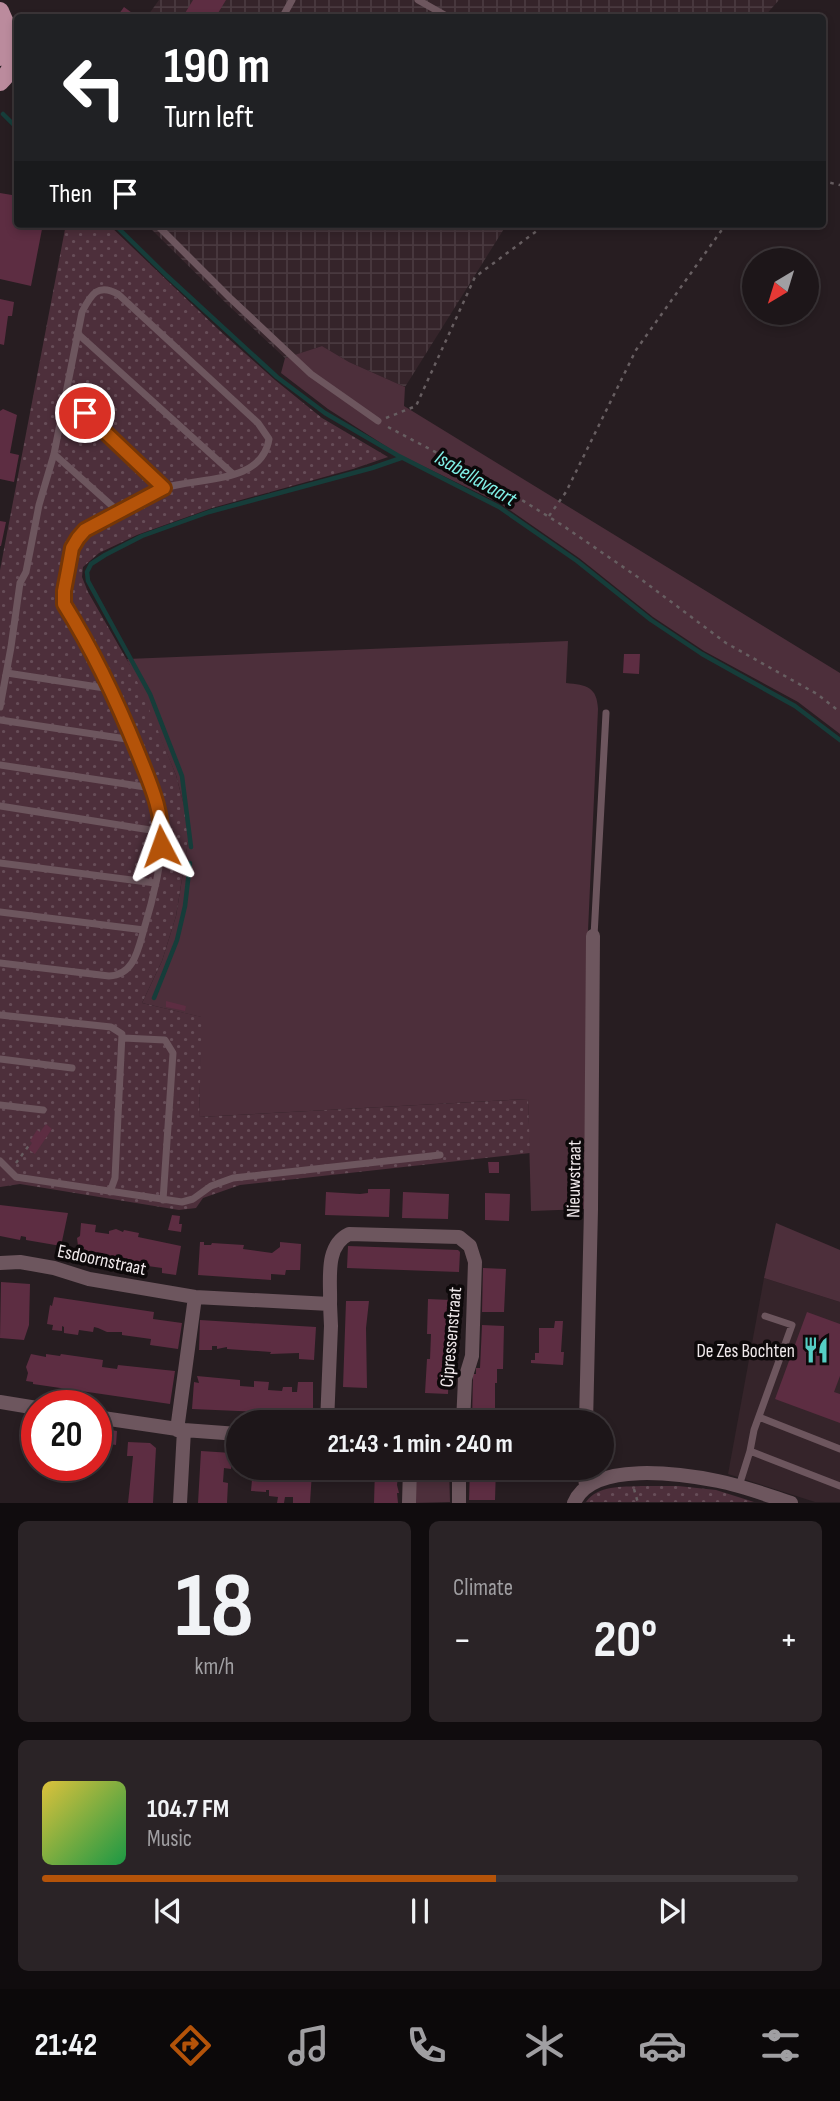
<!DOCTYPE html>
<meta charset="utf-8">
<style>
body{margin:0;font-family:"Sofia Sans Condensed",sans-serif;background:#2a2326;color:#f1f3f6;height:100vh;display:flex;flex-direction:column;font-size:26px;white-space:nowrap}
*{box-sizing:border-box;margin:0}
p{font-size:23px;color:#a09fa2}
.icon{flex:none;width:38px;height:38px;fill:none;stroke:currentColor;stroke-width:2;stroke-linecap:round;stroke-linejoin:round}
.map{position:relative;height:1503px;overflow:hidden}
.drawer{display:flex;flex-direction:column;gap:18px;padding:18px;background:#100c0e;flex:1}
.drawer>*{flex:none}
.hud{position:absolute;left:14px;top:14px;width:812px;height:214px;border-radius:7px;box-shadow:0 4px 10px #0003,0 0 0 2px #3b3538;background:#202124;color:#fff;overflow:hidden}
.needle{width:46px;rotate:218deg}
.fabs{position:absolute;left:742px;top:248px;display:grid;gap:14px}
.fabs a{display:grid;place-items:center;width:77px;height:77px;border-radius:50%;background:#1d1619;box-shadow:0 4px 10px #0003,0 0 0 2px #3b3538;font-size:35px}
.speed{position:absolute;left:21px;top:1390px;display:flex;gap:14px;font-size:35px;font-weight:700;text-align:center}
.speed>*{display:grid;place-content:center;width:91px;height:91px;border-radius:50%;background:#1d1619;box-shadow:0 4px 10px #0003,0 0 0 2px #3b3538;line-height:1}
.speed .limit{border:10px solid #d22;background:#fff;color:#111}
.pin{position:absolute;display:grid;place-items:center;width:60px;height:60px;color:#fff;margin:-30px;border:4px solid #fff;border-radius:50%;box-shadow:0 2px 7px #0007}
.me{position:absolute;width:77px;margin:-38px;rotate:356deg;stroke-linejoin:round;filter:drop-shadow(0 0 5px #0008)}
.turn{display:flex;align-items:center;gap:24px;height:147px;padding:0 35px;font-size:32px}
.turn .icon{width:91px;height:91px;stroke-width:2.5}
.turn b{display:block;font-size:49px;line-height:60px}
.then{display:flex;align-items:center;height:66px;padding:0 35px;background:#0003;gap:14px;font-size:26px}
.big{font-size:52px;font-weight:700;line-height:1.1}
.drawer .widget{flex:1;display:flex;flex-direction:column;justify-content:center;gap:10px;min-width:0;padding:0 24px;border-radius:10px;background:#2a2326}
.drawer .dial{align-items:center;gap:0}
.dial b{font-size:91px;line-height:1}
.song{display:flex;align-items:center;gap:21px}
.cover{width:84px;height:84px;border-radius:10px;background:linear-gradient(135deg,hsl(50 70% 55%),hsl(140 70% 35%))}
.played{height:7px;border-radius:4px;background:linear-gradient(90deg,#b45309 60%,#3b3538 60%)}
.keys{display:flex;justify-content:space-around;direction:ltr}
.heat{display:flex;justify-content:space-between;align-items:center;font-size:38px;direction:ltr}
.drawer .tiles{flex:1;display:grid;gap:18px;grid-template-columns:1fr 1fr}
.widget:last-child{grid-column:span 2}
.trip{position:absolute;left:226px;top:1410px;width:388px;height:70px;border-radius:35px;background:#1d1619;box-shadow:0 4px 10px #0003,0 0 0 2px #3b3538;font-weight:700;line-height:70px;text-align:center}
.dock{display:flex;height:112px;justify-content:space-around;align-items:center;background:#0c090a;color:#a09fa2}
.dock .icon{width:49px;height:49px}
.dock .active{color:#b45309}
.dock b{font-size:32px;color:#f1f3f6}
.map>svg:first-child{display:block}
</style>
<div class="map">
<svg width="840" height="1503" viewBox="0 0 840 1503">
<defs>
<pattern id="industrial-grid" width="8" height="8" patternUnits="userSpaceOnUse" patternTransform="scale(1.75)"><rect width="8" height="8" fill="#35242a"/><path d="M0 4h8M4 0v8" fill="none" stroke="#49393f"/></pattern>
<pattern id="park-dots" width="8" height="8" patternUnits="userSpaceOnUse" patternTransform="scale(1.75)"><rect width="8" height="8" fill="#4d2f3b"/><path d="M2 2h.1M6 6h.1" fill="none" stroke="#674d58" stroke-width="1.8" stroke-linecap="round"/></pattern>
</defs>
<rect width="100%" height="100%" fill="#271d21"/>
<path fill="#35242a" d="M764 1278 840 1302V1502H815L728 1474Z"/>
<path fill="url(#industrial-grid)" d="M159 0H779L763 18H146Z
M146 224H507L405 387 349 362 322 346 285 358 229 306Z"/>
<path fill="#4d2f3b" d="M322 346 349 362 405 387 404 406 840 673V734L798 702 704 651 653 617 579 558 501 504 398 454 328 409 281 373 285 358Z
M568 641 566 683C587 685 597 687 598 709L588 931 586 1209 531 1211 528 1099 199 1117 201 1017 142 1003 162 961 176 916 190 829 176 775 127 659Z
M776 1223 840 1250V1302L764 1278Z
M416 1468H449L450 1502 413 1503Z"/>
<path fill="url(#park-dots)" d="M66 224H108L219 330 275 380 322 418 388 457 353 469 212 508 137 535 99 553 83 567 82 577 88 592 131 667 154 721 176 775 190 829 176 916 162 961 142 1003 202 1017 199 1117 528 1099 530 1153 240 1185 203 1198 196 1208 179 1210 20 1184 0 1187V570Z
M641 1486H678L716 1490 754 1502H586C598 1485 622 1487 641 1486Z"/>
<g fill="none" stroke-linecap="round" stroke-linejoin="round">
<path stroke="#163d3a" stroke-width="4.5" d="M3 114 18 129
M114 224 166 275 277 377 325 413 397 455 499 507 577 561 651 620 702 654 795 706 840 740
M191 847 182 776 150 694 88 581 87 572 91 564 105 555 142 536 209 512 372 468 401 458
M154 998 177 940 185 906 190 863"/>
</g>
<path fill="#5d2d42" d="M193 0H226L215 18H182Z
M124 7 139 18H116Z
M0 193 18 196V224H43L31 286 0 279Z
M0 299 14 302 12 316H8L4 345 0 344Z
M3 409 17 415 10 453 19 455 14 482 0 479V411Z
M0 521 6 522 1 546H0Z
M624 654H640L639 674 623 673Z
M166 1001 186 1006 185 1011 166 1007Z
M46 1124 52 1129 35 1154 28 1149 32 1143 30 1141 37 1130 40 1132Z
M488 1162H499V1173H489Z
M368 1189H390L389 1217 325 1215 326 1192 360 1194 368 1193Z
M403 1192 449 1194 448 1219 402 1218Z
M485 1193 510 1194 509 1221 485 1220Z
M0 1205 68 1213 61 1246 26 1240V1237L21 1236 20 1240 0 1236Z
M172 1215 180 1216 179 1224H182L181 1232 168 1230Z
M81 1223 96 1225 95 1232 109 1234V1231L116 1229 123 1232 124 1230 139 1233 138 1237 181 1246 176 1275 162 1273V1268L119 1262V1260L91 1258V1253L83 1252 84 1247 78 1246 77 1238 80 1236Z
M200 1242H204V1245H211L212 1243 244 1245 243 1249 272 1253 280 1247V1242L301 1244 300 1270H286L285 1275 271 1274V1280L198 1275Z
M348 1246 458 1250 460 1252 459 1272 347 1268Z
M483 1268 506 1269 504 1312H482Z
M1 1282 30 1284 29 1325 24 1340 0 1338Z
M54 1297 154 1312 153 1319 182 1323 178 1349 150 1345 151 1339 122 1335V1332H107L98 1328 94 1327 93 1332 79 1330 78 1335 64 1333V1327L62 1326V1331L52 1330 53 1325 47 1324 50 1305 52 1306Z
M428 1299 451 1300 450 1334H447V1347L446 1360H449L448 1394 425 1393 427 1359H430L431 1334H427Z
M346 1301H369L366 1328 367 1388 343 1387Z
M807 1312 840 1324V1376L834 1392 840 1394V1423L775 1399Z
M200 1320 316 1327 314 1360 299 1359V1353L270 1354 271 1352 227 1349V1347L217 1349V1346H212V1350H199Z
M555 1321H563L561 1352H564L563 1365 531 1363V1360H535V1353H539V1328H554Z
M482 1325 504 1326 503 1369H497V1383H495V1423H472L473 1374H476V1368H480Z
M31 1354 46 1357V1354L60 1356 61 1354 103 1360 102 1367 117 1369 118 1365 175 1371 170 1404 33 1384V1382L26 1381 28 1373 26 1367Z
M197 1376 240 1380V1386L254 1387V1381L269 1382 268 1390 282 1391 283 1387H292V1392H297L298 1382H313V1414L192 1409 194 1382 199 1383Z
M380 1418 404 1421V1423H352V1419L377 1420Z
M99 1428 117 1431 116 1445 98 1442Z
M128 1442 150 1443 156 1448 153 1503H128L133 1456H127Z
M201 1451 232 1453 231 1469 224 1468 223 1482 228 1483 227 1503H198Z
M253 1468H281V1472H285V1470L312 1472 310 1503H293V1497H285L284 1503H277L278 1497 269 1496V1490H266V1492L251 1491Z
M375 1468H399L397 1485 399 1493H397L398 1503H374Z
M470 1468H496L495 1500H469Z"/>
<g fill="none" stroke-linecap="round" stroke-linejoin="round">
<path stroke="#675e61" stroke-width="2.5" stroke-dasharray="3.5 5" stroke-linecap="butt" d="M822 181 840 185
M386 418 416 406 475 277 546 224
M388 427 496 484 562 525 642 580 726 643 817 694 840 712
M549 516 566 492 636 350 726 224
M16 1163 30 1144
M634 1489 638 1503"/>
<path stroke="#6d565e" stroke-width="7" d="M418 0 450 18
M282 18 292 0
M156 224 230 298 311 374 378 421
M77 333 233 474
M66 394 164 488
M54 454 120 513
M7 673 111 689
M0 707 11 647 20 583 26 572 39 505 54 454 82 312C91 294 98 283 118 294L258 423 269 439C262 485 197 477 164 488 151 493 139 503 126 510 113 517 94 522 83 532 67 547 64 583 64 604 95 653 119 704 140 758 149 780 161 805 162 829 164 856 152 903 144 929 138 950 134 975 109 976L0 963
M0 720 133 740
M0 765 152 788
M0 806 163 832
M0 863 155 883
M0 912 144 930
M594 936 606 713
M0 1015 111 1027 122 1034 115 1178 110 1192
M123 1038 165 1040 173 1053 163 1200
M0 1059 72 1068
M0 1105 43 1110
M0 1161 16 1177 182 1202 193 1199 211 1186 233 1178 440 1155
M759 1417 840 1449
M750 1451 840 1486
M739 1486 750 1451 754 1430 792 1325 765 1316"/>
<path stroke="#6d565e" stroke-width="14" d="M0 1263 20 1262 54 1268 89 1279 195 1297 330 1304 331 1326 327 1423
M330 1304C331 1281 324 1246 349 1234L459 1237 470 1246 475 1262 472 1356 465 1379 463 1423
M0 1402 37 1408
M96 1417 184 1430 180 1503
M586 1423 591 1209 593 936
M177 1430 195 1297
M184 1430 238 1434
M459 1468V1503
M584 1468 586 1486
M409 1503 410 1468
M574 1503C592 1460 682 1474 718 1481 743 1486 767 1495 791 1503"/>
<path stroke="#bb8b9d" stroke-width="18" d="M0 11C11 38 26 57 0 82
M0 43V57"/>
</g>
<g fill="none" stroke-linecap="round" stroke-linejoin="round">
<g stroke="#753606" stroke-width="18">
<path id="route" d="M85 413 164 488 85 530 78 538 72 548 68 570 64 591V604C94 652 117 701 138 753 150 783 164 813 161 846"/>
</g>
<use href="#route" stroke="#b45309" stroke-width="12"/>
</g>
<defs>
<g id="restaurant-bare" transform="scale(2.1)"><path d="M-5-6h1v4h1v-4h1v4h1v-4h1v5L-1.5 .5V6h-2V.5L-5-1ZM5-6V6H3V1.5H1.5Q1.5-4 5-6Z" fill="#55cec4" stroke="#0d090a" stroke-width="2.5" paint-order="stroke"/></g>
</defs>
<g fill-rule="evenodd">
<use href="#restaurant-bare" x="816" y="1350"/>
</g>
<g text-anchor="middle" stroke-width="7" stroke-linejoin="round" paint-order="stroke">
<g font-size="19" fill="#f0e9eb" stroke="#0d090a">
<text transform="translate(573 1179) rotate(-89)" y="7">Nieuwstraat</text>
<text transform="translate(102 1259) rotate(12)" y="7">Esdoornstraat</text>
<text transform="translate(450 1337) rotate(-85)" y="7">Cipressenstraat</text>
</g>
<g font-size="19" fill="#f0e9eb" stroke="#0d090a" text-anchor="end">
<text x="795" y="1357">De Zes Bochten</text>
</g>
<g font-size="21" font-style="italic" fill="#81f1e8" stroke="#0d090a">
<text transform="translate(476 478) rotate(30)" y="7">Isabellavaart</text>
</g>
</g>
</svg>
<div class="fabs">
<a><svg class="needle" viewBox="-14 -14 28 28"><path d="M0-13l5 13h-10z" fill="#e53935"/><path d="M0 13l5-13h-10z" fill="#a09fa2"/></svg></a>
</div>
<div class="speed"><div class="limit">20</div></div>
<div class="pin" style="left:85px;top:413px;background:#d93025"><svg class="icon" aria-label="arrive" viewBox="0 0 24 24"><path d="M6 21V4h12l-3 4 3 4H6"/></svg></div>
<svg class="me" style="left:161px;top:846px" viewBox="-20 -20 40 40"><path d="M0-17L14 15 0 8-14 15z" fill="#b45309" stroke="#fff" stroke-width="4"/></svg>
<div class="trip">21:43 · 1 min · 240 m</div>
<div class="hud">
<div class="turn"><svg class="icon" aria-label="left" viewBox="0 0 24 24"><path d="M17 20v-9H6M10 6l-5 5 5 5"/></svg><div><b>190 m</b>Turn left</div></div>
<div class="then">Then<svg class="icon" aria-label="arrive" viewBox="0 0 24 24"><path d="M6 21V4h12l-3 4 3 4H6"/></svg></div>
</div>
</div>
<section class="drawer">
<div class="tiles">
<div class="widget dial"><b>18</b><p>km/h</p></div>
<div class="widget"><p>Climate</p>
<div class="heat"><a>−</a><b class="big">20°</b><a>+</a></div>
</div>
<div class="widget">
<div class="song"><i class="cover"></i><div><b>104.7 FM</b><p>Music</p></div></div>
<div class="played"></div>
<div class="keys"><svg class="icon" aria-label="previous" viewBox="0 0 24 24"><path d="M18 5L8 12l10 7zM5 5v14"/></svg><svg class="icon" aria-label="pause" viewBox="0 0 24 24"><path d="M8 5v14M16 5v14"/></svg><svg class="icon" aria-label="next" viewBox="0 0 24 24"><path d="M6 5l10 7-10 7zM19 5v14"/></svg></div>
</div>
</div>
</section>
<nav class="dock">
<b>21:42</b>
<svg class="icon active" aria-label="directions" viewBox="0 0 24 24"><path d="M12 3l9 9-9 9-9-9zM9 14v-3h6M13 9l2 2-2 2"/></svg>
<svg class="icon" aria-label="music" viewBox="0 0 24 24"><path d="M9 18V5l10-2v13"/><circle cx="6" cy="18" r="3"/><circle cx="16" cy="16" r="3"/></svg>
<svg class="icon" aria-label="phone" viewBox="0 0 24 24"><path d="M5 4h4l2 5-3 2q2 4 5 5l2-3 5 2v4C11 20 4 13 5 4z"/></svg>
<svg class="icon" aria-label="climate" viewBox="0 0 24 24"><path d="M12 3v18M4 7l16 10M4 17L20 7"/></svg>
<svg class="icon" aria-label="car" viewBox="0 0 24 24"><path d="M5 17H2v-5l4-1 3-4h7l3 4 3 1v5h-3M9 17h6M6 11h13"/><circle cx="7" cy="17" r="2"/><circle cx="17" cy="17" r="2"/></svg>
<svg class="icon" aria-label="filters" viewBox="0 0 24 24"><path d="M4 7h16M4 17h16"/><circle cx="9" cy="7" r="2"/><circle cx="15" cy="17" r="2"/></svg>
</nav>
